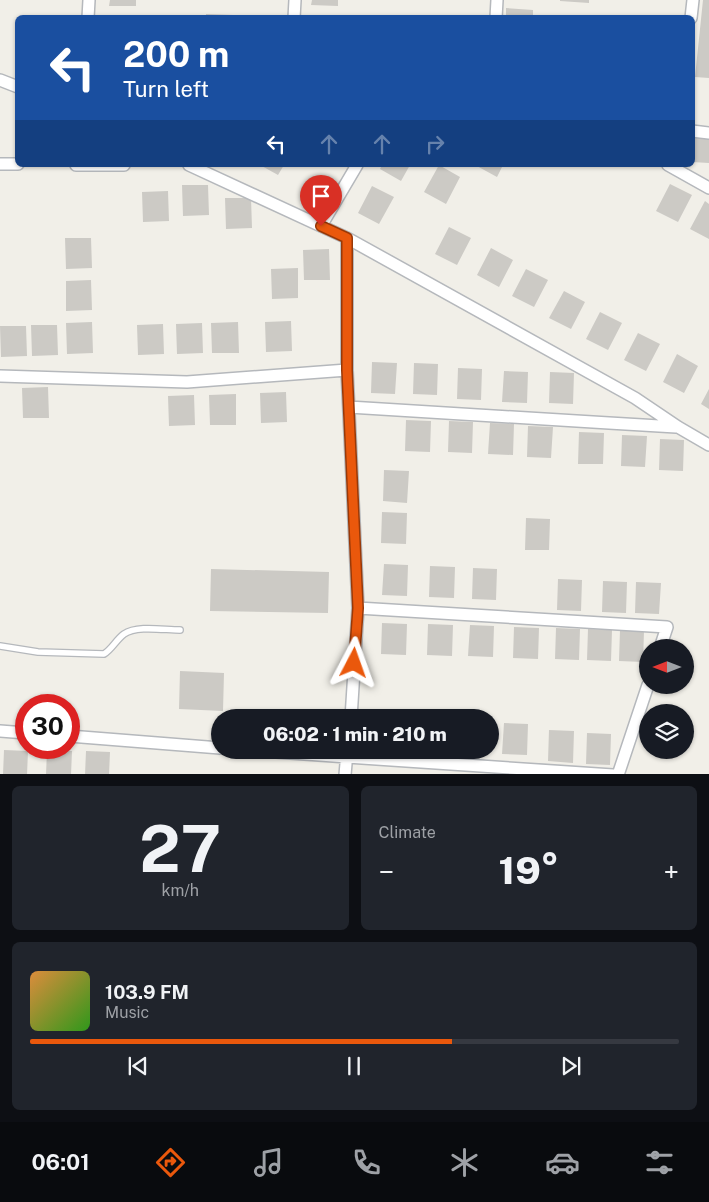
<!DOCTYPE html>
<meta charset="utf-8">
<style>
body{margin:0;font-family:"Public Sans",sans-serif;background:#20242c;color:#f1f3f6;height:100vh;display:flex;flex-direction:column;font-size:19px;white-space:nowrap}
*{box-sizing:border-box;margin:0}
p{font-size:16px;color:#9ea1a6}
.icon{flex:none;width:28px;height:28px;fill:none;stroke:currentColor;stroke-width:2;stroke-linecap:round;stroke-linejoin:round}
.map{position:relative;height:774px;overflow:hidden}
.sheet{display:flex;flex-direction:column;gap:12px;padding:12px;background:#0d0f14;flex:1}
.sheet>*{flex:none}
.top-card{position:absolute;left:15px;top:15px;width:680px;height:152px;border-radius:8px;box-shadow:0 1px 4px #0004;background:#1a4fa0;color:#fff;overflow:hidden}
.needle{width:32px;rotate:270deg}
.tools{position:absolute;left:639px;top:639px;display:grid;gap:10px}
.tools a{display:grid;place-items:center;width:55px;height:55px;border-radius:50%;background:#171b24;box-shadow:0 1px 4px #0004;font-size:25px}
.speed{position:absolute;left:15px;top:694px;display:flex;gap:10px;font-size:25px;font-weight:700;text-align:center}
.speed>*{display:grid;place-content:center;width:65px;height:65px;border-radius:50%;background:#171b24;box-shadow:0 1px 4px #0004;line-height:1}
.speed .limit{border:8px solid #d22;background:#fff;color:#111}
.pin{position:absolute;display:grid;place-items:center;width:42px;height:42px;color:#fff;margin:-51px -21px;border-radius:50% 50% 50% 0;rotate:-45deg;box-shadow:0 0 5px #0007}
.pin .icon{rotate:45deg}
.me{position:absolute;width:55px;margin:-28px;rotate:4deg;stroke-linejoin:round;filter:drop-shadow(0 0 4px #0008)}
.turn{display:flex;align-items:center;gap:18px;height:105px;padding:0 25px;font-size:22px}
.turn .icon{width:65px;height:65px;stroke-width:2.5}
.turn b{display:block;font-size:35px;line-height:42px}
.lanes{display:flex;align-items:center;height:48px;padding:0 25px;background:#0003;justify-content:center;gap:25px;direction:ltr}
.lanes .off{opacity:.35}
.big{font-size:38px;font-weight:800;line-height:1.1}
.sheet .tile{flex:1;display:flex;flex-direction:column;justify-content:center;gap:8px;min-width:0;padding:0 18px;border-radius:8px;background:#20242c}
.sheet .dial{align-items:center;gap:0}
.dial b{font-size:65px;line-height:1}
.song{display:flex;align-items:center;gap:15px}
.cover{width:60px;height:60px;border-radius:8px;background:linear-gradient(135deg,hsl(30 70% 55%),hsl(110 70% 35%))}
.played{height:5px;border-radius:2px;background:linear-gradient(90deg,#ea580c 65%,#363941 65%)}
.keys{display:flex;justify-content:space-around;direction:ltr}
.heat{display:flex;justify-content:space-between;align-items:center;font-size:28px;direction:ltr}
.sheet .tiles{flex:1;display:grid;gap:12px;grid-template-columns:1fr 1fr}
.tile:last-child{grid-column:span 2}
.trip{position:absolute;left:211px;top:709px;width:288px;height:50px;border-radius:25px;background:#171b24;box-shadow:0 1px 4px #0004;font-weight:800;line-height:50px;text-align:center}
.tabs{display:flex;height:80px;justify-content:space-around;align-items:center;background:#090b0e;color:#9ea1a6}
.tabs .icon{width:35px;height:35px}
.tabs .selected{color:#ea580c}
.tabs b{font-size:22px;color:#f1f3f6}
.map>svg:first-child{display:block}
</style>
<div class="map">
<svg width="709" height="775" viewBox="0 0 709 775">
<rect width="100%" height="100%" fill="#f1efe8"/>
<path fill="#cccac5" d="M110 0H136V6H109Z
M312 0H338V6L311 5Z
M560 0H589V3L560 1Z
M703 0H709V78L695 77Z
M506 8 533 10V18H506Z
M206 14 233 15V18H206Z
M262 15 289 16V18H262Z
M692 134 709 135V163L692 162Z
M260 165H284L278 175Z
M382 165H410L401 181 380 169Z
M439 165 460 177 446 204 424 192Z
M475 165H503L497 177Z
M670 184 692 195 678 222 656 211Z
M182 185H208L209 215 183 216Z
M372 186 394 197 379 224 358 213Z
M168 191 169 221 143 222 142 192Z
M225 198H251L252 228 226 229Z
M705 201 709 204V239L690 229Z
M449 227 471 238 457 265 435 254Z
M65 238H91L92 268 66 269Z
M491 248 513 260 499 287 477 275Z
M329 249 330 280H304L303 250Z
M298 268V298L272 299 271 269Z
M526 269 548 280 534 307 512 296Z
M91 280 92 310 66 311V281Z
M564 291 585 302 571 329 549 318Z
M600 312 622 323 608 350 586 339Z
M291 321 292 351 266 352 265 322Z
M92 322 93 353 67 354 66 323Z
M238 322 239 353H212L211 323Z
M202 323 203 353 177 354 176 324Z
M163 324 164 354 138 355 137 325Z
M31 325H57L58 355 32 356Z
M0 326H26L27 356 1 357Z
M638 333 660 344 646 371 624 360Z
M677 354 698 366 684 393 663 382Z
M372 362 397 363 395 394 371 393Z
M414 363 438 364 437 395 413 394Z
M458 368 482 369 481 400 457 399Z
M504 371 528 372 527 403 502 402Z
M550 372 574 373 573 404 549 403Z
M48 387 49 418H23L22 388Z
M709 389V409L701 404Z
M286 392 287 422 261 423 260 393Z
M236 394V425H210L209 395Z
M194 395 195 425 169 426 168 396Z
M406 420 431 421 430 452 405 451Z
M449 421 473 422 472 453 448 452Z
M490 423 514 424 513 455 488 454Z
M528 426 553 427 551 458 527 457Z
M579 432 604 433 603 464H578Z
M622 435 647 436 645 467 621 466Z
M660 439 684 440 683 471 659 470Z
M384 470 409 471 407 503 383 501Z
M382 512 407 513 406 544 381 543Z
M526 518 550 519 549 550H525Z
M384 564 408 565 407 596 382 595Z
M430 566 455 567 454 598 429 597Z
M473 568 497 569 496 600 472 599Z
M211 569 329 572 328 613 210 611Z
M558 579 582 580 581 611 557 610Z
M603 581 627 582 626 613 602 612Z
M636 582 661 583 659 614 635 613Z
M382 623 407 624 406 655 381 654Z
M428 624 453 625 452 656 427 655Z
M470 625 494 626 493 657 468 656Z
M514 627 539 628 538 659 513 658Z
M556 628 580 629 579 660 555 659Z
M588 629 612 630 611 661 587 660Z
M620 630 644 631 643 662 619 661Z
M180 671 224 673 223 711 179 709Z
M504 723 528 724 527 755 502 754Z
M549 730 574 731 573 763 548 761Z
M587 733 611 734 610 765 586 764Z
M4 750 28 751 27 775H3Z
M47 750 72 751 71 775H46Z
M464 750H482V752H464Z
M86 751 110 752 109 775H85Z"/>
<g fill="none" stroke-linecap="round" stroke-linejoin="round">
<g stroke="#b5b8bc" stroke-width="8">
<path id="lane" d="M0 646 38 652 104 654C112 649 116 640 124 634 137 625 164 630 180 630"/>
</g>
<g stroke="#b5b8bc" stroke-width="14">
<path id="street" d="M88 18 89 0
M294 18 295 0
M496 18 497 0
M691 18 693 0
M0 80 18 87
M692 131 709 133
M0 164H18
M76 165H124
M189 165 347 238 635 398 678 427 709 445
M668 165 709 188
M321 226 357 165
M347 238V370L358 608 351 718
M0 376 187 382 347 370
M349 407 609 423 676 427
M358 608 667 627 660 648
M0 731 26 733
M69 736 220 748
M249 750 347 757 613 775
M345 775 347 752
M618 775 648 685"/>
</g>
<use href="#lane" stroke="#fff" stroke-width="5.5"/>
<use href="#street" stroke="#fff" stroke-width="11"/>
</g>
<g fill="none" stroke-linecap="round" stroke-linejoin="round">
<g stroke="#983908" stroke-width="12">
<path id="route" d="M321 226 347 238V370L358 608 354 663"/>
</g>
<use href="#route" stroke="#ea580c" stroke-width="9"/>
</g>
</svg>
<div class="tools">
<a><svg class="needle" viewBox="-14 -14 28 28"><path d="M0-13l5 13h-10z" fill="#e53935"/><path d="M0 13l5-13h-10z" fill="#9ea1a6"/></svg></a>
<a><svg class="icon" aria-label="layers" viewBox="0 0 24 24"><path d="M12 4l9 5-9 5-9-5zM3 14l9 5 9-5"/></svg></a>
</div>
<div class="speed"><div class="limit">30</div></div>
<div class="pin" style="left:321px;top:226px;background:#d93025"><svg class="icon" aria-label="arrive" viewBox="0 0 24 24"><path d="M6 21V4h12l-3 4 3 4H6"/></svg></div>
<svg class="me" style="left:354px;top:663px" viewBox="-20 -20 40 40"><path d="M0-17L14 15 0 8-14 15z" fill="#ea580c" stroke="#fff" stroke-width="4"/></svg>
<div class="trip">06:02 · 1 min · 210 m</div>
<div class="top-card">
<div class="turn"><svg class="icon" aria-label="left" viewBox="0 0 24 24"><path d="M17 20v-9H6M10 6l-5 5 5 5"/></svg><div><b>200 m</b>Turn left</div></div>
<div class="lanes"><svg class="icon" aria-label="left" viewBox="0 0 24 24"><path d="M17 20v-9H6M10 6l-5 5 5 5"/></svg><svg class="icon off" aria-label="ahead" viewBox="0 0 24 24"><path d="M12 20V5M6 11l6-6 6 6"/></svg><svg class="icon off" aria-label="ahead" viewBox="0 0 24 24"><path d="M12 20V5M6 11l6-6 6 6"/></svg><svg class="icon off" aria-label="right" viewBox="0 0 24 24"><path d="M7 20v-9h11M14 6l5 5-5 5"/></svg></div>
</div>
</div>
<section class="sheet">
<div class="tiles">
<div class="tile dial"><b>27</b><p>km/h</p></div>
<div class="tile"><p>Climate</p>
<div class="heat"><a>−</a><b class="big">19°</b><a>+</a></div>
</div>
<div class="tile">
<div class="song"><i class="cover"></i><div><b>103.9 FM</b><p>Music</p></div></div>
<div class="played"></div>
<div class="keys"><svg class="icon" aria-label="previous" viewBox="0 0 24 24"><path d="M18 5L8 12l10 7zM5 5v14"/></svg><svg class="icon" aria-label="pause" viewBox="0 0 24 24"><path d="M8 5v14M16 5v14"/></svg><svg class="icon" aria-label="next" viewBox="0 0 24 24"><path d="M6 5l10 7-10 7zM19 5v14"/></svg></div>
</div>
</div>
</section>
<nav class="tabs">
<b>06:01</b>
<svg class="icon selected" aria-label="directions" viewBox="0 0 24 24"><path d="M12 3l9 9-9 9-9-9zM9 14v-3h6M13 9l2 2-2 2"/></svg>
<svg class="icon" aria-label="music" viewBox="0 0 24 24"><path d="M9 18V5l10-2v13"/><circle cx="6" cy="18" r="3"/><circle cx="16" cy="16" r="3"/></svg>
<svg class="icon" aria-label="phone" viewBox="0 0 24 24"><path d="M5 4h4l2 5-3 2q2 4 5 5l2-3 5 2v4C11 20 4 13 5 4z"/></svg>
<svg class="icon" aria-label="climate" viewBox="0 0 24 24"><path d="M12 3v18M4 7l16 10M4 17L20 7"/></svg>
<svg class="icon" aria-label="car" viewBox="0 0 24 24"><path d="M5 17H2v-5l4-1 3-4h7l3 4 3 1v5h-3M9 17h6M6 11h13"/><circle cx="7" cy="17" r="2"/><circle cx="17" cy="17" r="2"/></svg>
<svg class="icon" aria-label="filters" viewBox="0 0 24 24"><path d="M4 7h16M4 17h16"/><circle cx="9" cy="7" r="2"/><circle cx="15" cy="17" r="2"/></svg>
</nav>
